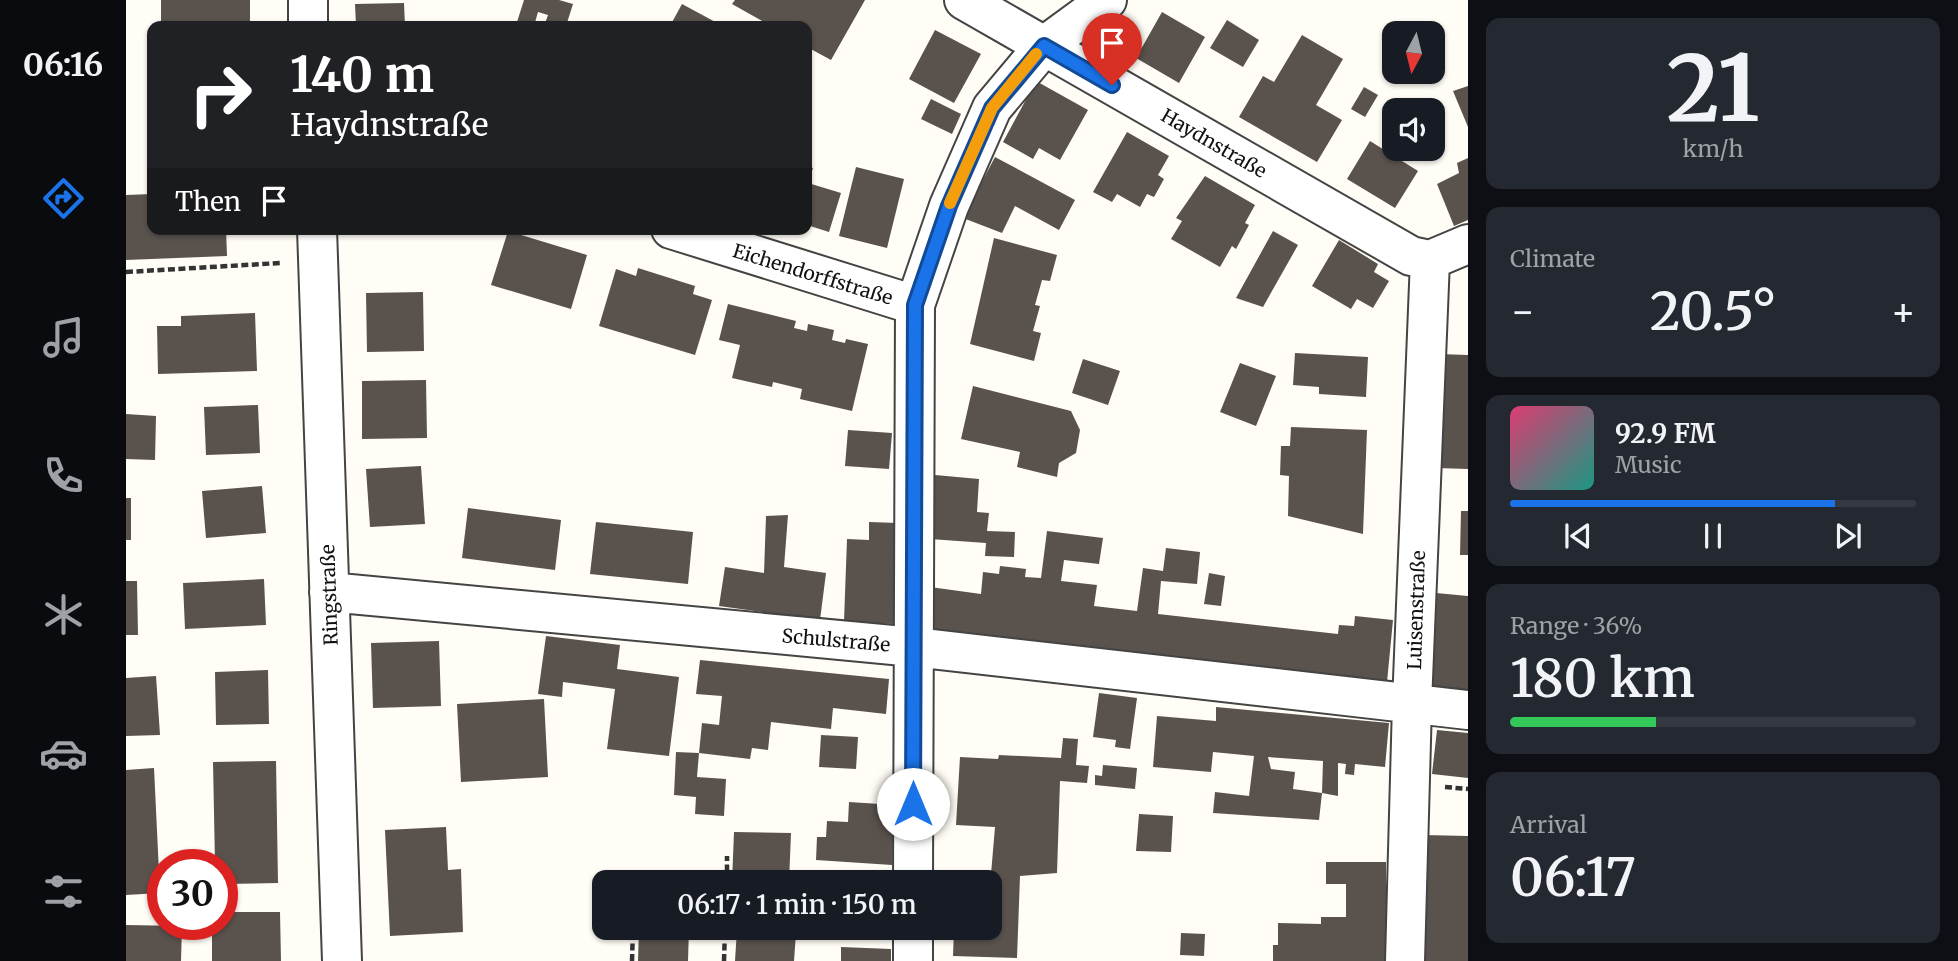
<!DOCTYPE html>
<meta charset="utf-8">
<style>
body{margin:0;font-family:Merriweather,serif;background:#242831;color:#f1f3f6;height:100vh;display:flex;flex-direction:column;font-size:26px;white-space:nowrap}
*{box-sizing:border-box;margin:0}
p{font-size:23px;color:#9ea1a6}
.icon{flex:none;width:38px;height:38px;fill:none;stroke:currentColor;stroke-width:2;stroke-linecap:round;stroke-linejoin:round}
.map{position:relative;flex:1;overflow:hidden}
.panel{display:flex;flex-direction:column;gap:18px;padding:18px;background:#0d0f14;width:490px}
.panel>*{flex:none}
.top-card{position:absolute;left:21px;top:21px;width:665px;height:214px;border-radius:14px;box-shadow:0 2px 5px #0004;background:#202124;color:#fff;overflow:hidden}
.needle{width:46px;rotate:187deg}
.tools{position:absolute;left:1256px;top:21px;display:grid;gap:14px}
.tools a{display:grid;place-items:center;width:63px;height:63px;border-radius:14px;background:#171b24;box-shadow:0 2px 5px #0004;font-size:35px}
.speed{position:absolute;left:21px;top:849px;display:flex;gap:14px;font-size:35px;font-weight:700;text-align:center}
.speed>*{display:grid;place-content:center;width:91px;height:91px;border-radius:50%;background:#171b24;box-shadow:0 2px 5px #0004;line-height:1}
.speed .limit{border:10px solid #d22;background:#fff;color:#111}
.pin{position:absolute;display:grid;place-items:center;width:60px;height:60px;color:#fff;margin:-72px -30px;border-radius:50% 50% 50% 0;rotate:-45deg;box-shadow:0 0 7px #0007}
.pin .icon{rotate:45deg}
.me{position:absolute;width:77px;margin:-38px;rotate:0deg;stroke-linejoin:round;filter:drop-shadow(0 0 5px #0008)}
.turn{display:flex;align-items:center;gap:24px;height:147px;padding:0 28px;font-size:32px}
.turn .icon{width:91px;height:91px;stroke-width:2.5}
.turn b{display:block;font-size:49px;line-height:60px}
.then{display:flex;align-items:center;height:66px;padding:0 28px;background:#0003;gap:14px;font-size:26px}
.big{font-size:52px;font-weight:600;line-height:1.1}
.panel .tile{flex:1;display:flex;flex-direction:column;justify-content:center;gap:10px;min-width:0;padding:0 24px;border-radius:14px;background:#242831}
.panel .dial{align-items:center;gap:0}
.dial b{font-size:91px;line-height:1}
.song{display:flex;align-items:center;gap:21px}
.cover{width:84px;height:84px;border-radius:10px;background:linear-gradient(135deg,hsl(340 70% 55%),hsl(170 70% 35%))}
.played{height:7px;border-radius:4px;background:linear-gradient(90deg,#1a73e8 80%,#363941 80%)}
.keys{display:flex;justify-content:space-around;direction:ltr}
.heat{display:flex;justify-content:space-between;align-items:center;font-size:38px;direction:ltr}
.charge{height:10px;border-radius:5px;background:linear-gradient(90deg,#34c759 36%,#363941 0)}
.trip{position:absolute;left:466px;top:870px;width:410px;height:70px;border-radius:14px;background:#171b24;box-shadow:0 2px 5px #0004;font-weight:600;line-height:70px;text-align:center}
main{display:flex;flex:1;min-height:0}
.dock{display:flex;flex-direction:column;width:126px;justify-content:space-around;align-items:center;background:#090b0e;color:#9ea1a6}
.dock .icon{width:49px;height:49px}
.dock .current{color:#1a73e8}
.dock b{font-size:32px;color:#f1f3f6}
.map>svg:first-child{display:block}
</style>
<main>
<nav class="dock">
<b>06:16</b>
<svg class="icon current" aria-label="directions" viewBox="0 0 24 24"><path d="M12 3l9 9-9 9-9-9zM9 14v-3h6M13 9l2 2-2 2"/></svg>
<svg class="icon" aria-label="music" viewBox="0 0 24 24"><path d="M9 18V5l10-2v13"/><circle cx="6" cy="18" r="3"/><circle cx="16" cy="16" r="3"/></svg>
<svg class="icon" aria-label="phone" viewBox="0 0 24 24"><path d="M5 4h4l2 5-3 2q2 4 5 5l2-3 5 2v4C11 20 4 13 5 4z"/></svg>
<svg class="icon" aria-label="climate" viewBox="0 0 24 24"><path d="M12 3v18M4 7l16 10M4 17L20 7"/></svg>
<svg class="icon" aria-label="car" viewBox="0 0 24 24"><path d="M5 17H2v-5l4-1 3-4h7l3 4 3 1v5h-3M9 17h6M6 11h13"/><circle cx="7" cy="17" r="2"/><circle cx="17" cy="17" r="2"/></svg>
<svg class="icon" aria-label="filters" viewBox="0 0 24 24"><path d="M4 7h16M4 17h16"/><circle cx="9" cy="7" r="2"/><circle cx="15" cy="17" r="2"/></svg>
</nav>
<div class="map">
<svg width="1342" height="961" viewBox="0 0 1342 961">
<rect width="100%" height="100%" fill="#fffdf5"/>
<path fill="#5a524d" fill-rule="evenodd" d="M35 0H124V22H35Z
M398 0H433L447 4 440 26H418L422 15 412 12 408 26 391 22Z
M609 0H739L705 60 681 47V26H645L606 4Z
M278 3 279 26H230L229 4Z
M556 4 593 24 592 26H544Z
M1036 12 1079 37 1053 83 1010 58Z
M1101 20 1133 40 1117 67 1084 48Z
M809 30 855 54 828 103 783 79Z
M1176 35 1217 59 1190 105 1216 120 1191 162 1113 117 1137 76 1148 82Z
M910 81 962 110 934 160 913 148 907 159 877 142Z
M1342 86V127L1327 91Z
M1238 87 1252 95 1239 117 1225 109Z
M805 99 835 114 826 134 795 119Z
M1001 132 1043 156 1032 175 1038 179 1028 197 1021 194 1014 207 991 194 986 202 967 192Z
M1244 141 1292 171 1269 208 1221 179Z
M869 157 949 200 933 230 889 206 876 233 837 218Z
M1342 158V220L1328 226 1311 184 1333 173 1331 163Z
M681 166 687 168 682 183 715 193 703 232 681 225Z
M730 167 778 179 761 248 713 236Z
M1079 176 1129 205 1119 223 1123 225 1110 249 1106 246 1094 267 1045 239 1056 221 1050 218Z
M26 194V229H100L101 256 0 260V195Z
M382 231 461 255 445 309 365 285Z
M1147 231 1172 245 1137 307 1110 298Z
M868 238 931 255 924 281 916 280 909 305 914 306 907 331 915 333 908 361 844 344Z
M1213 240 1252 264 1248 272 1263 281 1247 308 1231 299 1225 309 1186 286Z
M512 268 569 286 567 294 586 300 569 355 473 326 490 269 510 276Z
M297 292 298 351 241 352 240 293Z
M602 304 670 321 668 328 681 331 682 324 708 330 706 340 719 343 720 339 742 344 726 411 674 399 676 389 647 382 646 387 606 378 614 345 593 340Z
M129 313 131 371 32 374 31 326H55V316Z
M1169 353 1242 357 1240 397 1193 394V387L1167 385Z
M1313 354 1342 355V469L1310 468Z
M957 359 994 371 982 405 946 393Z
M1114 363 1150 376 1130 426 1094 412Z
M300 380 301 438 236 439V381Z
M847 386 945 411 954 430 950 453 933 463 931 477 891 467 894 452 835 439Z
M132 405 134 453 80 455 78 407Z
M0 414 30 416 29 460 0 459Z
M1165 427 1241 430 1237 534 1162 516 1163 476 1154 475 1155 446H1164Z
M722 430 766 433 763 469 719 466Z
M295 466 299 524 244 527 240 469Z
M809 475 853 479 851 512 863 513 861 531 889 532 888 557 859 556 860 543 804 539Z
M136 486 140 533 80 538 76 491Z
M0 498H5V540H0Z
M342 508 435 520 429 570 336 558Z
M1335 511H1342V555H1334Z
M662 515 658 567 700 573 694 620 593 606 599 567 638 573 640 516Z
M470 522 567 532 562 584 464 574Z
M743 522 772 523 767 624 718 621 721 539 743 540Z
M921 531 977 538 973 564 938 560 935 581 971 585 968 606 1011 611 1017 568 1037 571 1040 548 1074 552 1071 584 1035 581 1032 614 1212 634 1213 625 1228 626 1229 616 1267 620 1261 682 799 631 804 587 855 594 857 572 873 574 874 566 900 569 899 577 915 578Z
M1083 573 1099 576 1095 606 1078 604Z
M138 579 140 625 59 629 57 583Z
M0 581H11L12 635H0Z
M1310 593 1342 596V691L1300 687Z
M420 636 494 645 491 669 553 677 543 756 481 749 489 689 437 682 436 697 412 694Z
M313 641 315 706 247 708 245 643Z
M574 660 763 679 760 714 707 708 705 729 645 722 642 750 626 748 624 759 573 753 576 723 593 725 596 696 570 694Z
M142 670 143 724 90 725 89 672Z
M30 676 34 735 0 736V678Z
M973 693 1011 698 1004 749 989 747 990 740 967 737Z
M418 699 422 777 335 782 331 704Z
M1090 707 1263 723 1259 767 1229 764 1228 775 1219 774 1220 764 1212 763V796L1196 793 1193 820 1087 813 1089 792 1123 796 1128 756 1087 752 1085 772 1027 767 1031 716 1090 721ZM1142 757 1197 761 1196 793 1167 789 1169 772 1145 769Z
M1311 730 1342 733V778L1306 774Z
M695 735 732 737 730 769 693 767Z
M937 738 952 739 950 765 963 766 961 783 934 781 931 873 894 876 891 958 827 956 828 928H863V882H830V873L865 874 869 827 830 825 834 757 872 759 873 755 935 758Z
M550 752 573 753 571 777 600 779 598 816 569 814 570 797 548 795Z
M150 761 152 883 96 884V864H89L87 762Z
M977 765 1011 768 1009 789 969 785V775L976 776Z
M28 768 34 893 0 895V770Z
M723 802 769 805 766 865 690 860 691 837H700L701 821 722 822Z
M1013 814 1047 816 1045 852 1010 851Z
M320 827 322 870 335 869 337 932 264 936 259 830Z
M608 832 665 833 663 882H606Z
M1297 835 1342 836V961H1295Z
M1200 862H1260V961H1147V945H1152V923L1195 924V917H1220V884H1200Z
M96 912H154L155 961H86V924H96Z
M0 925 56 926 55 961H0Z
M513 928H563L562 961H512Z
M691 928H762V937L690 934Z
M611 929 670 933 668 961H609Z
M1055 933 1079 934 1078 956 1054 955Z
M715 947 765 949V961H715Z"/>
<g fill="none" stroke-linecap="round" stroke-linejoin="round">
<g stroke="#444" stroke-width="42">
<path id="minor" d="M182 0V26
M838 0 1285 256 1304 260
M191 229 216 961
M545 229 789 305
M1304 260 1342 244
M203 592 788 647 1342 710
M787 882 789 305 823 206 866 108 918 46 981 0
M787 961V928
M1279 961 1286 704 1304 260"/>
</g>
<path stroke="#333" stroke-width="4.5" stroke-dasharray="7 3.5" stroke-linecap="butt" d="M0 272 154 263
M1319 787 1342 789
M601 882V856
M506 961 507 928
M598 961 599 928"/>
<use href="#minor" stroke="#fff" stroke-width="38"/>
</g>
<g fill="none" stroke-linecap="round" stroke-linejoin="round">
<g stroke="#114b97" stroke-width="18">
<path id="route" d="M787 804 789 305 823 206 866 108 918 46 986 85"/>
</g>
<use href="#route" stroke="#1a73e8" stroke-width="12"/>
<path stroke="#f59e0b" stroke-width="12" d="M824 203 866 108 910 54"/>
</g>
<g text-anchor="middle" stroke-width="7" stroke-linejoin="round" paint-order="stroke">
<g font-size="19" fill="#111" stroke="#fff">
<text transform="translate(1088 143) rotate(30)" y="7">Haydnstraße</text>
<text transform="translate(687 274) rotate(17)" y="7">Eichendorffstraße</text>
<text transform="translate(203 595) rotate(-92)" y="7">Ringstraße</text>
<text transform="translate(1290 610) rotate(-88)" y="7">Luisenstraße</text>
<text transform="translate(710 640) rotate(5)" y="7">Schulstraße</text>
</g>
</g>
</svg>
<div class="tools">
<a><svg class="needle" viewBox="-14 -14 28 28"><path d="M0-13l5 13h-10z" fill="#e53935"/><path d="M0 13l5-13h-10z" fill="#9ea1a6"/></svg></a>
<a><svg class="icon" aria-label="sound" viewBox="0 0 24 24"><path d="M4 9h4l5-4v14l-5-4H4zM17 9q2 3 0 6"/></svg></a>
</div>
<div class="speed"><div class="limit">30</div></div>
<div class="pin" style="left:986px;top:85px;background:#d93025"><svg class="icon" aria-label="arrive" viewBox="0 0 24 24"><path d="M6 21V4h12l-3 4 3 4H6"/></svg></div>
<svg class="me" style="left:787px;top:804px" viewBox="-20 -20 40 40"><circle r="19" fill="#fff"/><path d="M0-13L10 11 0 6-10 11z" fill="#1a73e8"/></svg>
<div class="trip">06:17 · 1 min · 150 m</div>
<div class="top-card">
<div class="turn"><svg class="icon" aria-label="right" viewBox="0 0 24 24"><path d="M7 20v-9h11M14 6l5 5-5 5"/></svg><div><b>140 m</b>Haydnstraße</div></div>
<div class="then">Then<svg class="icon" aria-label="arrive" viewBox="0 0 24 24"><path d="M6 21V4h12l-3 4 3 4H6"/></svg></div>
</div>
</div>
<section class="panel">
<div class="tile dial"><b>21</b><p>km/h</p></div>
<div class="tile"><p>Climate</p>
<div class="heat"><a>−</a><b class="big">20.5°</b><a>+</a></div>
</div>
<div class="tile">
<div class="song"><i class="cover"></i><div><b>92.9 FM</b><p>Music</p></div></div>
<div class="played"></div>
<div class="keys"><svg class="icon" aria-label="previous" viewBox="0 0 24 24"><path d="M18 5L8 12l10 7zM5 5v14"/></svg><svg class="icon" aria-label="pause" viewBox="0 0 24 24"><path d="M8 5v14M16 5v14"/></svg><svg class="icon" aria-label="next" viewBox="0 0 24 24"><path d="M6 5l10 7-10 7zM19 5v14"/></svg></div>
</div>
<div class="tile"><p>Range · 36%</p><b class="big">180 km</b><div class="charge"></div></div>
<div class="tile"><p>Arrival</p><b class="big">06:17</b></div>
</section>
</main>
